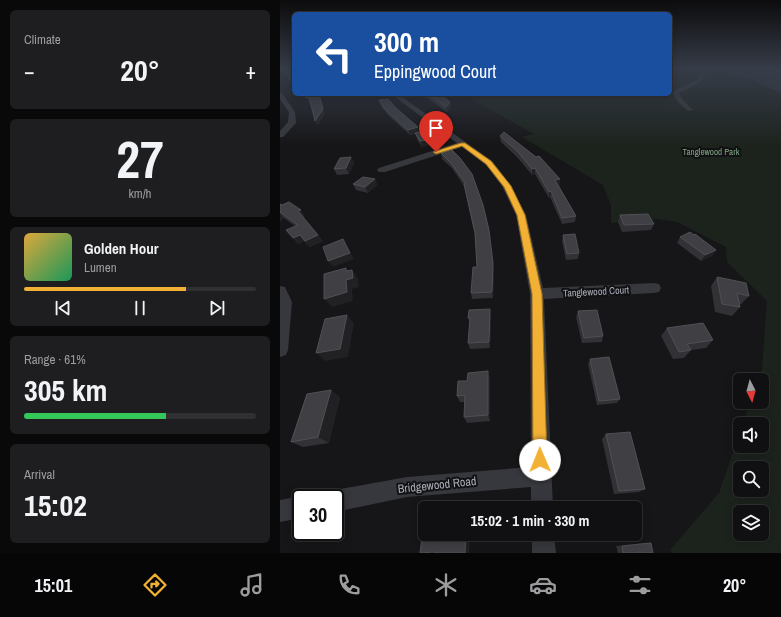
<!DOCTYPE html>
<meta charset="utf-8">
<style>
body{margin:0;font-family:"Archivo Narrow",sans-serif;background:#1e1e20;color:#f1f3f6;height:100vh;display:flex;flex-direction:column;font-size:15px;white-space:nowrap}
*{box-sizing:border-box;margin:0}
p{font-size:13px;color:#9c9d9f}
.icon{flex:none;width:22px;height:22px;fill:none;stroke:currentColor;stroke-width:2;stroke-linecap:round;stroke-linejoin:round}
.map{position:relative;flex:1;overflow:hidden}
.panel{display:flex;flex-direction:column;gap:10px;padding:10px;background:#09090a;width:280px}
.panel>*{flex:none}
.banner{position:absolute;left:12px;top:12px;width:380px;height:84px;border-radius:6px;box-shadow:0 2px 10px #0003,0 0 0 1px #303032;background:#1a4fa0;color:#fff;overflow:hidden}
.needle{width:26px;rotate:174deg}
.tools{position:absolute;left:453px;top:373px;display:grid;gap:8px}
.tools a{display:grid;place-items:center;width:36px;height:36px;border-radius:6px;background:#101012;box-shadow:0 2px 10px #0003,0 0 0 1px #303032;font-size:20px}
.speed{position:absolute;left:12px;top:489px;display:flex;gap:8px;font-size:20px;font-weight:700;text-align:center}
.speed>*{display:grid;place-content:center;width:52px;height:52px;border-radius:50%;background:#101012;box-shadow:0 2px 10px #0003,0 0 0 1px #303032;line-height:1}
.speed .limit{border:2px solid #111;border-radius:6px;background:#fff;color:#111}
.pin{position:absolute;display:grid;place-items:center;width:34px;height:34px;color:#fff;margin:-41px -17px;border-radius:50% 50% 50% 0;rotate:-45deg;box-shadow:0 0 4px #0007}
.pin .icon{rotate:45deg}
.me{position:absolute;width:44px;margin:-22px;rotate:359deg;stroke-linejoin:round;filter:drop-shadow(0 0 3px #0008)}
.turn{display:flex;align-items:center;gap:14px;height:84px;padding:0 16px;font-size:18px}
.turn .icon{width:52px;height:52px;stroke-width:2.5}
.turn b{display:block;font-size:28px;line-height:34px}
.big{font-size:30px;font-weight:800;line-height:1.1}
.panel .widget{flex:1;display:flex;flex-direction:column;justify-content:center;gap:6px;min-width:0;padding:0 14px;border-radius:6px;background:#1e1e20}
.panel .dial{align-items:center;gap:0}
.dial b{font-size:52px;line-height:1}
.song{display:flex;align-items:center;gap:12px}
.cover{width:48px;height:48px;border-radius:6px;background:linear-gradient(135deg,hsl(40 70% 55%),hsl(150 70% 35%))}
.played{height:4px;border-radius:2px;background:linear-gradient(90deg,#f2b134 70%,#303032 70%)}
.keys{display:flex;justify-content:space-around;direction:ltr}
.heat{display:flex;justify-content:space-between;align-items:center;font-size:22px;direction:ltr}
.charge{height:6px;border-radius:3px;background:linear-gradient(90deg,#34c759 61%,#303032 0)}
.trip{position:absolute;left:138px;top:501px;width:224px;height:40px;border-radius:6px;background:#101012;box-shadow:0 2px 10px #0003,0 0 0 1px #303032;font-weight:800;line-height:40px;text-align:center}
.menu{display:flex;height:64px;justify-content:space-around;align-items:center;background:#060607;color:#9c9d9f}
.menu .icon{width:28px;height:28px}
.menu .current{color:#f2b134}
.menu b{font-size:18px;color:#f1f3f6}
main{display:flex;flex:1;min-height:0}
.map>svg:first-child{display:block}
</style>
<main>
<section class="panel">
<div class="widget"><p>Climate</p>
<div class="heat"><a>−</a><b class="big">20°</b><a>+</a></div>
</div>
<div class="widget dial"><b>27</b><p>km/h</p></div>
<div class="widget">
<div class="song"><i class="cover"></i><div><b>Golden Hour</b><p>Lumen</p></div></div>
<div class="played"></div>
<div class="keys"><svg class="icon" aria-label="previous" viewBox="0 0 24 24"><path d="M18 5L8 12l10 7zM5 5v14"/></svg><svg class="icon" aria-label="pause" viewBox="0 0 24 24"><path d="M8 5v14M16 5v14"/></svg><svg class="icon" aria-label="next" viewBox="0 0 24 24"><path d="M6 5l10 7-10 7zM19 5v14"/></svg></div>
</div>
<div class="widget"><p>Range · 61%</p><b class="big">305 km</b><div class="charge"></div></div>
<div class="widget"><p>Arrival</p><b class="big">15:02</b></div>
</section>
<div class="map">
<svg width="501" height="553" viewBox="0 0 501 553">
<rect width="100%" height="100%" fill="#161618"/>
<path fill="#1c231d" fill-rule="evenodd" d="M390 69H501V553H393L390 550 439 493 460 432V446H482V424H463L470 402H482V380H478L482 369 487 301 447 262 446 247 397 222 377 219 331 223V205L323 185 242 137 254 134 182 94H390ZM460 468H482V490H460ZM460 512H482V534H460Z"/>
<path fill="#2c353c" d="M442 69H501V93L472 80 451 74Z"/>
<g fill="none" stroke-linecap="round" stroke-linejoin="round">
<path fill="#37383d" fill-rule="evenodd" d="M423 69H428L421 82 399 93 402 99 413 110 408 111 397 101 393 93 395 90 417 80Z
M0 92 2 93 15 112 16 123 3 137H0V131L8 122 9 112 0 99Z
M111 94H118L212 161 230 184 246 215 263 288 374 283 379 284 381 288 379 292 374 293 264 299 273 508H251V487L127 497 55 512V498H46L47 493 55 490 127 477 251 467 250 294 236 215 222 186 206 165 182 147 105 172H99L97 170 99 168 177 143Z
M0 286 5 287 12 302 8 350 6 355 0 357Z
M21 496 25 498H21V518L0 522V500Z
M252 534H274L276 553H252Z"/>
</g>
<path fill="#323236" d="M0 69H14L8 77 3 71H0Z
M139 94H160L170 102 171 107 167 112 147 98H144Z
M99 100 139 132 152 144 142 147 137 139 136 134 130 135 108 115 101 106Z
M220 136 280 179V185L278 186 296 216 295 222 282 224 270 197 269 198 255 174 252 175 238 158 221 142Z
M161 153 180 158 214 269 213 298 192 299 191 293 197 267 195 235 184 186 172 168 162 159Z
M71 157 74 163 69 174 57 175 54 169Z
M95 179 97 185 88 193 76 190 73 184Z
M0 204 25 216 23 217 43 241 30 247 24 241 18 244 6 230 15 226 4 218 0 221Z
M340 215 374 224 371 230 342 232 338 222Z
M283 235 299 253 298 259 286 260 282 241Z
M400 237 436 250 432 256 421 261 397 243Z
M437 277 469 296 461 304H459L460 307 452 316 435 312 431 286Z
M298 311 323 336 322 342 302 343 296 317Z
M211 315 210 348 190 349 188 343 190 323 188 318Z
M387 328 433 340 426 348 411 350 404 358 393 359 381 336Z
M310 359 340 399 337 403 317 405 308 364Z
M210 379V421L187 423 184 417 185 402H180L177 396Z
M60 397 49 443 23 447 11 442Z
M326 434 365 489 359 492 334 494 322 439Z
M364 543H371L373 553H338L336 546Z"/>
<path fill="#212124" d="M39 94 41 97 45 114 38 126 35 121Z
M143 94H146L147 98H144Z
M29 97 32 102 28 103 26 98Z
M170 102 171 107 167 112 166 107Z
M138 127 139 133 130 135 128 130Z
M151 139 152 144 142 147 140 141Z
M71 157 74 163 69 174 66 168Z
M255 168V174L252 175V169Z
M95 179 97 185 88 193 85 187Z
M280 179V185L275 186V180Z
M271 191 270 197 269 198V192Z
M21 210 25 216 22 217 18 211Z
M0 213 4 218 0 220Z
M209 230 214 269 213 298 212 292Z
M20 235 24 241 18 244 13 238Z
M38 235 43 241 30 247 25 241Z
M63 239 67 246 74 259 53 267 48 261Z
M436 250 432 256 421 261 425 255Z
M66 268 72 277V270L78 279 79 287 72 289 73 301 52 307 44 299 66 271Z
M210 309 211 315 210 348 209 342Z
M67 315 74 323 68 357 45 361 36 353Z
M208 371 210 379V421L208 415Z
M51 390 60 397 49 443 38 437Z
M186 534H190L189 553H185Z"/>
<path fill="#3f3f44" stroke="#4f5156" d="M3 69H14V86L6 72Z
M25 94H39L43 109 35 121 29 97 26 98Z
M147 94H160L170 102 166 107Z
M108 99 117 109 138 127 128 130 106 110 99 100Z
M145 131 151 139 140 141 135 133Z
M224 132 256 157 259 156 280 179 275 180 296 216 282 218 271 191 269 192 255 168 252 169 238 152 220 136Z
M172 150 180 158 192 174 203 205 209 230 213 263 212 292 191 293 193 267H197L195 233 184 184H186L171 163 161 153Z
M71 157 66 168 54 169 60 158Z
M83 177 95 179 85 187 73 184Z
M9 202 21 210 18 211 38 235 25 241 20 235 13 238 6 230 18 225 0 212V204L2 205Z
M368 214 374 224 344 225 340 215Z
M410 232 414 235 415 234 436 250 425 255 400 237Z
M295 234 299 253 287 254 283 235Z
M63 239 70 253 48 261 43 247Z
M66 268V271L72 270 73 278 66 280 67 292 44 299V274Z
M437 277 466 283 469 296 457 293 460 307 442 304Z
M210 309 209 342 188 343 190 318H188L189 310Z
M317 310 323 336 304 338 298 311Z
M67 315 60 349 36 353 45 319Z
M423 323 433 340 407 344 411 350 399 352 387 328Z
M329 357 340 399 319 401 310 359Z
M208 371V415L184 417 185 395 177 396 178 381H187L188 373Z
M51 390 38 437 11 442 27 394Z
M350 432 365 489 339 491 326 434Z
M143 529H145V534H186L185 553H154V552L140 553Z
M371 543 373 553H343L342 546Z"/>
<linearGradient id="sky" x2="0" y2="1"><stop stop-color="#0c0c0d"/><stop offset="0.47" stop-color="#363c48"/><stop offset="1" stop-color="#363c48" stop-opacity="0"/></linearGradient>
<rect width="501" height="146" fill="url(#sky)"/>
<path fill="#f2b134" stroke="#9d7322" d="M181 143H185L211 161 231 186 245 215 262 294 267 460 265 465 260 467 255 465 253 460 252 294 237 215 224 187 206 164 182 146 156 154 153 152Z"/>
<g text-anchor="middle" stroke-width="4" stroke-linejoin="round" paint-order="stroke">
<g font-size="9" fill="#7fa381" stroke="#111113">
<text x="431" y="155">Tanglewood Park</text>
</g>
<g font-size="10" fill="#a8adb8" stroke="#111113">
<text transform="translate(316 291) rotate(-3)" y="4">Tanglewood Court</text>
</g>
<g font-size="12" fill="#a8adb8" stroke="#111113">
<text transform="translate(157 485) rotate(-6)" y="4">Bridgewood Road</text>
</g>
</g>
</svg>
<div class="tools">
<a><svg class="needle" viewBox="-14 -14 28 28"><path d="M0-13l5 13h-10z" fill="#e53935"/><path d="M0 13l5-13h-10z" fill="#9c9d9f"/></svg></a>
<a><svg class="icon" aria-label="sound" viewBox="0 0 24 24"><path d="M4 9h4l5-4v14l-5-4H4zM17 9q2 3 0 6"/></svg></a>
<a><svg class="icon" aria-label="search" viewBox="0 0 24 24"><circle cx="10" cy="10" r="6"/><path d="M15 15l6 6"/></svg></a>
<a><svg class="icon" aria-label="layers" viewBox="0 0 24 24"><path d="M12 4l9 5-9 5-9-5zM3 14l9 5 9-5"/></svg></a>
</div>
<div class="speed"><div class="limit">30</div></div>
<div class="pin" style="left:156px;top:152px;background:#d93025"><svg class="icon" aria-label="arrive" viewBox="0 0 24 24"><path d="M6 21V4h12l-3 4 3 4H6"/></svg></div>
<svg class="me" style="left:260px;top:460px" viewBox="-20 -20 40 40"><circle r="19" fill="#fff"/><path d="M0-13L10 11 0 6-10 11z" fill="#f2b134"/></svg>
<div class="trip">15:02 · 1 min · 330 m</div>
<div class="banner">
<div class="turn"><svg class="icon" aria-label="left" viewBox="0 0 24 24"><path d="M17 20v-9H6M10 6l-5 5 5 5"/></svg><div><b>300 m</b>Eppingwood Court</div></div>
</div>
</div>
</main>
<nav class="menu">
<b>15:01</b>
<svg class="icon current" aria-label="directions" viewBox="0 0 24 24"><path d="M12 3l9 9-9 9-9-9zM9 14v-3h6M13 9l2 2-2 2"/></svg>
<svg class="icon" aria-label="music" viewBox="0 0 24 24"><path d="M9 18V5l10-2v13"/><circle cx="6" cy="18" r="3"/><circle cx="16" cy="16" r="3"/></svg>
<svg class="icon" aria-label="phone" viewBox="0 0 24 24"><path d="M5 4h4l2 5-3 2q2 4 5 5l2-3 5 2v4C11 20 4 13 5 4z"/></svg>
<svg class="icon" aria-label="climate" viewBox="0 0 24 24"><path d="M12 3v18M4 7l16 10M4 17L20 7"/></svg>
<svg class="icon" aria-label="car" viewBox="0 0 24 24"><path d="M5 17H2v-5l4-1 3-4h7l3 4 3 1v5h-3M9 17h6M6 11h13"/><circle cx="7" cy="17" r="2"/><circle cx="17" cy="17" r="2"/></svg>
<svg class="icon" aria-label="filters" viewBox="0 0 24 24"><path d="M4 7h16M4 17h16"/><circle cx="9" cy="7" r="2"/><circle cx="15" cy="17" r="2"/></svg>
<b>20°</b>
</nav>
